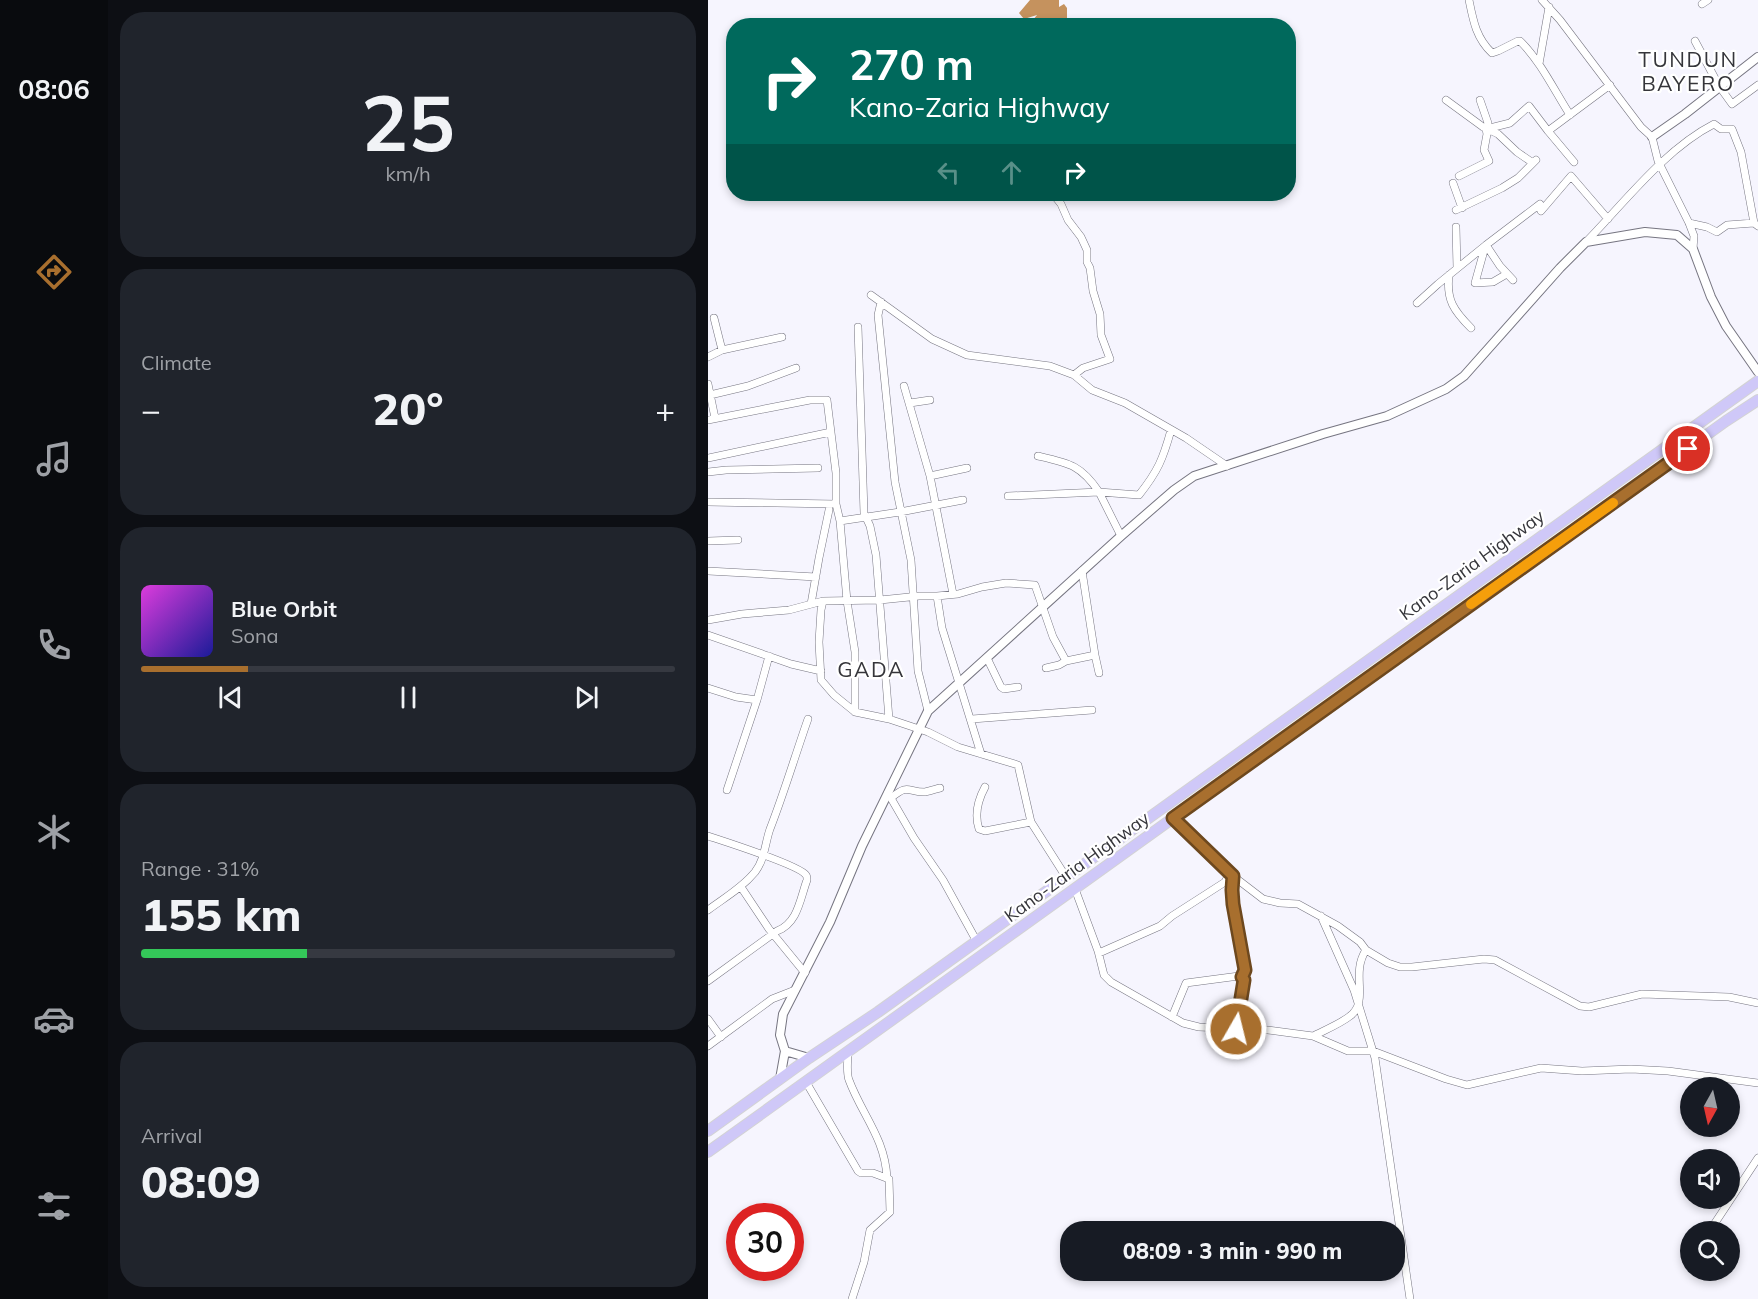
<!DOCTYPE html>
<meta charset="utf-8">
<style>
body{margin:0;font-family:Mulish,sans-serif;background:#20242c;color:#f1f3f6;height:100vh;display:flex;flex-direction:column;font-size:22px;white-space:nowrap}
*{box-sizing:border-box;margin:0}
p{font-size:20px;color:#9ea1a6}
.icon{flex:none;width:33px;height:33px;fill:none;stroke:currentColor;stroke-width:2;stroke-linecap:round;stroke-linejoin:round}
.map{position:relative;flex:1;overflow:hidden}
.details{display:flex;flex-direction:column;gap:12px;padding:12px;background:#0d0f14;width:600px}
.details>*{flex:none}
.banner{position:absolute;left:18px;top:18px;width:570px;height:183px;border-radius:24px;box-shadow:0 3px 9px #0003;background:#00695c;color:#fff;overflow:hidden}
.needle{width:39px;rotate:188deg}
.buttons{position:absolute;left:972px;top:1077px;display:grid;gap:12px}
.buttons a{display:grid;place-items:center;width:60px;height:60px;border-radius:50%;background:#171b24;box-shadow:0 3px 9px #0003;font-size:30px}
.speed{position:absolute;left:18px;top:1203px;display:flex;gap:12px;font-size:30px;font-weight:700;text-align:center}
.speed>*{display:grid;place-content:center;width:78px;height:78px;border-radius:50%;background:#171b24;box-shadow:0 3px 9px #0003;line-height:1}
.speed .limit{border:9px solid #d22;background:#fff;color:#111}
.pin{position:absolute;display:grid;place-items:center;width:51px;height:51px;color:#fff;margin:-26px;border:3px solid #fff;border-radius:50%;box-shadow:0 2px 6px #0007}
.me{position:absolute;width:66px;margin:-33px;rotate:8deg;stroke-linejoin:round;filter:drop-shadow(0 0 4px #0008)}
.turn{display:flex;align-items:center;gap:21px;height:126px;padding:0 24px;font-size:27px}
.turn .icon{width:78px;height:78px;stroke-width:2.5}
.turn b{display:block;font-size:42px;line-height:51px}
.lanes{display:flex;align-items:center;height:57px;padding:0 24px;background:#0003;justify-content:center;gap:30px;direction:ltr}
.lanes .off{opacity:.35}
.big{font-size:45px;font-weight:800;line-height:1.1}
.details .tile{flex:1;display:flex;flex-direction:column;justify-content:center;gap:9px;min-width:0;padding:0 21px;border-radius:24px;background:#20242c}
.details .dial{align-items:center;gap:0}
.dial b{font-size:78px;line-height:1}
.song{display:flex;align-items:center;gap:18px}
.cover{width:72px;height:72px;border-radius:9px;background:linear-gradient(135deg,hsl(300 70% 55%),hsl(240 70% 35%))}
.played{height:6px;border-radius:3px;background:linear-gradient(90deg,#a86f2e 20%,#363941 20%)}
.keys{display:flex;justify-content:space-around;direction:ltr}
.heat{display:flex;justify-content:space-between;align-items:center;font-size:33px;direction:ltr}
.charge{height:9px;border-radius:4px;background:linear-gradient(90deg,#34c759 31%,#363941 0)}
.trip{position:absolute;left:352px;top:1221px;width:345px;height:60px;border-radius:24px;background:#171b24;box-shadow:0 3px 9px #0003;font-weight:800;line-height:60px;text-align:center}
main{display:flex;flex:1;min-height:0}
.dock{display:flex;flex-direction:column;width:108px;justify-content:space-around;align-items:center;background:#090b0e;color:#9ea1a6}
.dock .icon{width:42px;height:42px}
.dock .active{color:#a86f2e}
.dock b{font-size:27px;color:#f1f3f6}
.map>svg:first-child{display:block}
</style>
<main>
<nav class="dock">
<b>08:06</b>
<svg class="icon active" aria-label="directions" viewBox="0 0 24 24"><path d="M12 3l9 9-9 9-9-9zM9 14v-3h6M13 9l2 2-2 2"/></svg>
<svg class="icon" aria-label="music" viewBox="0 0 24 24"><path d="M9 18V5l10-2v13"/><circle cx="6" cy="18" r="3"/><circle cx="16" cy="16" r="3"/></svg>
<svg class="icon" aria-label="phone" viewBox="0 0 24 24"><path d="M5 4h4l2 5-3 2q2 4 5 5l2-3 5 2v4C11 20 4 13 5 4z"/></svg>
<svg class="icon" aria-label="climate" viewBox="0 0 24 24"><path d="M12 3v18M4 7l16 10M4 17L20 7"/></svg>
<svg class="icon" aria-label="car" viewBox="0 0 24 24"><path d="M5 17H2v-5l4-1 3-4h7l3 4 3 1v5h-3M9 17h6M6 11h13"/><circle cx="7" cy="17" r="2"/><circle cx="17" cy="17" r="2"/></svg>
<svg class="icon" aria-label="filters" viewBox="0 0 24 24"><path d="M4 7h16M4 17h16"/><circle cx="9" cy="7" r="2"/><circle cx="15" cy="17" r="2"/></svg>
</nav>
<section class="details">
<div class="tile dial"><b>25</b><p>km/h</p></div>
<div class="tile"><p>Climate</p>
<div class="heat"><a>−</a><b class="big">20°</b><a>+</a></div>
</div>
<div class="tile">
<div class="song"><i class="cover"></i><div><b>Blue Orbit</b><p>Sona</p></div></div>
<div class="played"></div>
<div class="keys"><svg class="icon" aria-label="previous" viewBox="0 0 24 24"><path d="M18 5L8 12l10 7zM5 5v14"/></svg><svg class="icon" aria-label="pause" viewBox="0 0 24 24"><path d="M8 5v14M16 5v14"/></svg><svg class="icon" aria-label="next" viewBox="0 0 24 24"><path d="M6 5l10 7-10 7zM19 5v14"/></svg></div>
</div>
<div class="tile"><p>Range · 31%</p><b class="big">155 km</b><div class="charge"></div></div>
<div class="tile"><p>Arrival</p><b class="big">08:09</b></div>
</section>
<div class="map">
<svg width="1050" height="1299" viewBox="0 0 1050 1299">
<rect width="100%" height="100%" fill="#f6f5fe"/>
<path fill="#c5925e" d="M322 0H351V7L356 4 359 8V23L362 25H313L325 20 329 15 316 19 311 13Z"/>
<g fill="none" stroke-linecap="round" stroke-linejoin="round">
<g stroke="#767581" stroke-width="8">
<path id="minor" d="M761 0C765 20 768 38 784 53L790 51 810 41H812C833 62 846 90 862 115
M834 0 852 20 933 127 944 137 950 161 981 223 986 236 985 249
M994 4 1000 0
M987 41 1011 86 1024 104 1050 85
M831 64 841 7
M738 100 775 127 790 134 809 152 825 163
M778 129 802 123 821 106 840 131
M866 162 840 131 902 85
M751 176 781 161 776 150 779 134 778 129 780 123 772 100
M745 183 754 208
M345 194 353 204 360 220 373 237 379 250V262L382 268 385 291 392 314 393 335 402 359 375 368 366 375
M748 210 794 188 810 178 828 160
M833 211 863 176 900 219
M981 223 999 227 1009 232 1019 225 1046 223 1050 226
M748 227 749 268
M878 242C916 203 957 149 1006 124L1013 129H1024L1033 152 1046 223
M777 247 767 283 785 282 797 275
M741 275C738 300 746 311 763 328
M805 280 792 266 778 245 832 204
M163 295 224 339 259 355 342 366 366 375 384 390 417 403 478 438 519 466
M173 302 170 315 187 482 203 560 210 671 220 711
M709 303 730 284 778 245
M6 318 14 350
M150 327 156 513 162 526 168 555 181 719
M0 357 14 350 74 337
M0 384 7 418
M196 386 222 476 245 594
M2 395 40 386 88 368
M202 403 222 400
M0 420 102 400H119L128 473V504L132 521 139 601 147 652V712
M0 458 123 432
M0 472 18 470 110 468
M222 476 259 468
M300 496 391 492C373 465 361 463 330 456
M0 502 128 504
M132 521 192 512 255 500
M413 536 391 492 431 495C450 471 455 459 463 430
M0 541 30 540
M0 571 108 577
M374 571 387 655 391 673
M229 596 234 628 273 754
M115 601 113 610 111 642 113 680 126 695 147 712 181 719 220 732 250 747 310 765 323 822 358 877
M103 604 111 558 121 510
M0 620 34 614 81 610 115 601 172 600 211 596H229L250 594 274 587 298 583 327 585 345 637 358 661 387 655
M0 635 83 664 113 671
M279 658 293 687 296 689 310 687
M338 668 351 665 358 661
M0 688 28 697 49 700
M264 719 384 710
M277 787C270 800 266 814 271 829L277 831 323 822
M19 790 49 700 61 656
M180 793 206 838 235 880 268 940
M183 798C201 783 199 792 217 792 222 791 228 789 232 788
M465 818 525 876 555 899 572 903 590 904 630 926 652 942 658 950 680 963 692 967H704L776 959 787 960 872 1006 881 1007 934 994 1021 997 1050 1003
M0 836C15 841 91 865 98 875 99 876 99 878 99 880 92 899 90 923 69 931L0 981
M525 876 523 890 525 904 537 970 534 977
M33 887 61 929 97 973
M367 889 390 951 396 975 403 982 475 1023 491 1027 560 1030 605 1036 640 1051H665L738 1079 759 1085 833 1068 874 1071 923 1069 960 1071 1050 1083
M0 910C16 898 34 888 47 872 57 859 57 843 62 829 76 793 87 756 100 719
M613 916 646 990 667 1058 702 1299
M391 953 452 926 464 916 517 882 522 873
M464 1017 478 983 531 976 536 980 528 1028
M0 1019 13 1037
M605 1036C617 1030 632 1024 642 1016 662 1001 642 974 658 950
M0 1046 64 999 87 990
M140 1052C140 1060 138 1072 141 1080 154 1115 177 1138 179 1178
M98 1082 150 1171 153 1173H165L181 1179 182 1212 162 1230 156 1262 144 1299
M1001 1232 1050 1158"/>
</g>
<g stroke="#767581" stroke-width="10">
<path id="tertiary" d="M944 137 977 114 1050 57
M77 1051 101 1058
M72 1079 77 1051 72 1035 75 1014 122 922 154 846 220 711 413 536 466 490 486 476 615 434 679 416 738 389 756 376 852 268 878 242 937 232 969 235 985 249 1003 297 1018 326 1050 372"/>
</g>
<g stroke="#d3d3d4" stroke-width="12">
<path id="trunk" d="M0 1131 101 1058 170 1012 1050 381
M0 1152 1018 421 1050 400"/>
</g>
<use href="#minor" stroke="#fff" stroke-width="7"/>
<use href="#tertiary" stroke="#fff" stroke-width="8"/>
<use href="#trunk" stroke="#cfc8f8" stroke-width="10"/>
</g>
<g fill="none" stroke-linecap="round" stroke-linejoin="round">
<g stroke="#6d481e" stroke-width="15">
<path id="route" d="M528 1029 536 980 534 977 537 970 525 904 524 890 525 876 465 818 980 449"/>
</g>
<use href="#route" stroke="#a86f2e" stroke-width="10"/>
<path stroke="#f59e0b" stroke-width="10" d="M763 604 905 503"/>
</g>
<g text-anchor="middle" stroke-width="4.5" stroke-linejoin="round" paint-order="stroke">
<g font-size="18" fill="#35353a" stroke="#fff">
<text transform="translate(764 565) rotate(-36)" y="6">Kano-Zaria Highway</text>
<text transform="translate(369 867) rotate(-36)" y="6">Kano-Zaria Highway</text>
</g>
<g font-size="21" letter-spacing="1.5" fill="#35353a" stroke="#fff">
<text x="980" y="67">TUNDUN<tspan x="980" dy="24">BAYERO</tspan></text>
<text x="163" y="677">GADA</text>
</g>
</g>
</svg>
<div class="buttons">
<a><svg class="needle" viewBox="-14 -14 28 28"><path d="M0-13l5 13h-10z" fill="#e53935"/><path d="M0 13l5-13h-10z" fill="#9ea1a6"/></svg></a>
<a><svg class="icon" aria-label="sound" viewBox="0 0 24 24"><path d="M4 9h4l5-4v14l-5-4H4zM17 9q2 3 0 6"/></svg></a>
<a><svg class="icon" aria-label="search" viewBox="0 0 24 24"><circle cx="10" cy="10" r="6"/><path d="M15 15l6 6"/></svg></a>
</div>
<div class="speed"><div class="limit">30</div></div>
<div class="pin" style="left:980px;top:449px;background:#d93025"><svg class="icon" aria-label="arrive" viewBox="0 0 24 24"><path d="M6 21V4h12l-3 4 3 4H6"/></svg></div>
<svg class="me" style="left:528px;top:1029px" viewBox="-20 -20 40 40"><circle r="17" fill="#a86f2e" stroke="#fff" stroke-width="3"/><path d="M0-11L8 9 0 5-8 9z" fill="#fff"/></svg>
<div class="trip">08:09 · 3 min · 990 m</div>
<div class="banner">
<div class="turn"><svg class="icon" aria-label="right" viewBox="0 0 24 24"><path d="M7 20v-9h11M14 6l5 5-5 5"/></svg><div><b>270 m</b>Kano-Zaria Highway</div></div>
<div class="lanes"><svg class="icon off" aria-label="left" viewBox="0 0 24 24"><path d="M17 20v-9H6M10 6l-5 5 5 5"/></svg><svg class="icon off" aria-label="ahead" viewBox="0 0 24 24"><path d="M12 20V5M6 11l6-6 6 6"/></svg><svg class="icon" aria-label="right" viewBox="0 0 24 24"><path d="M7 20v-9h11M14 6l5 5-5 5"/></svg></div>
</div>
</div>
</main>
